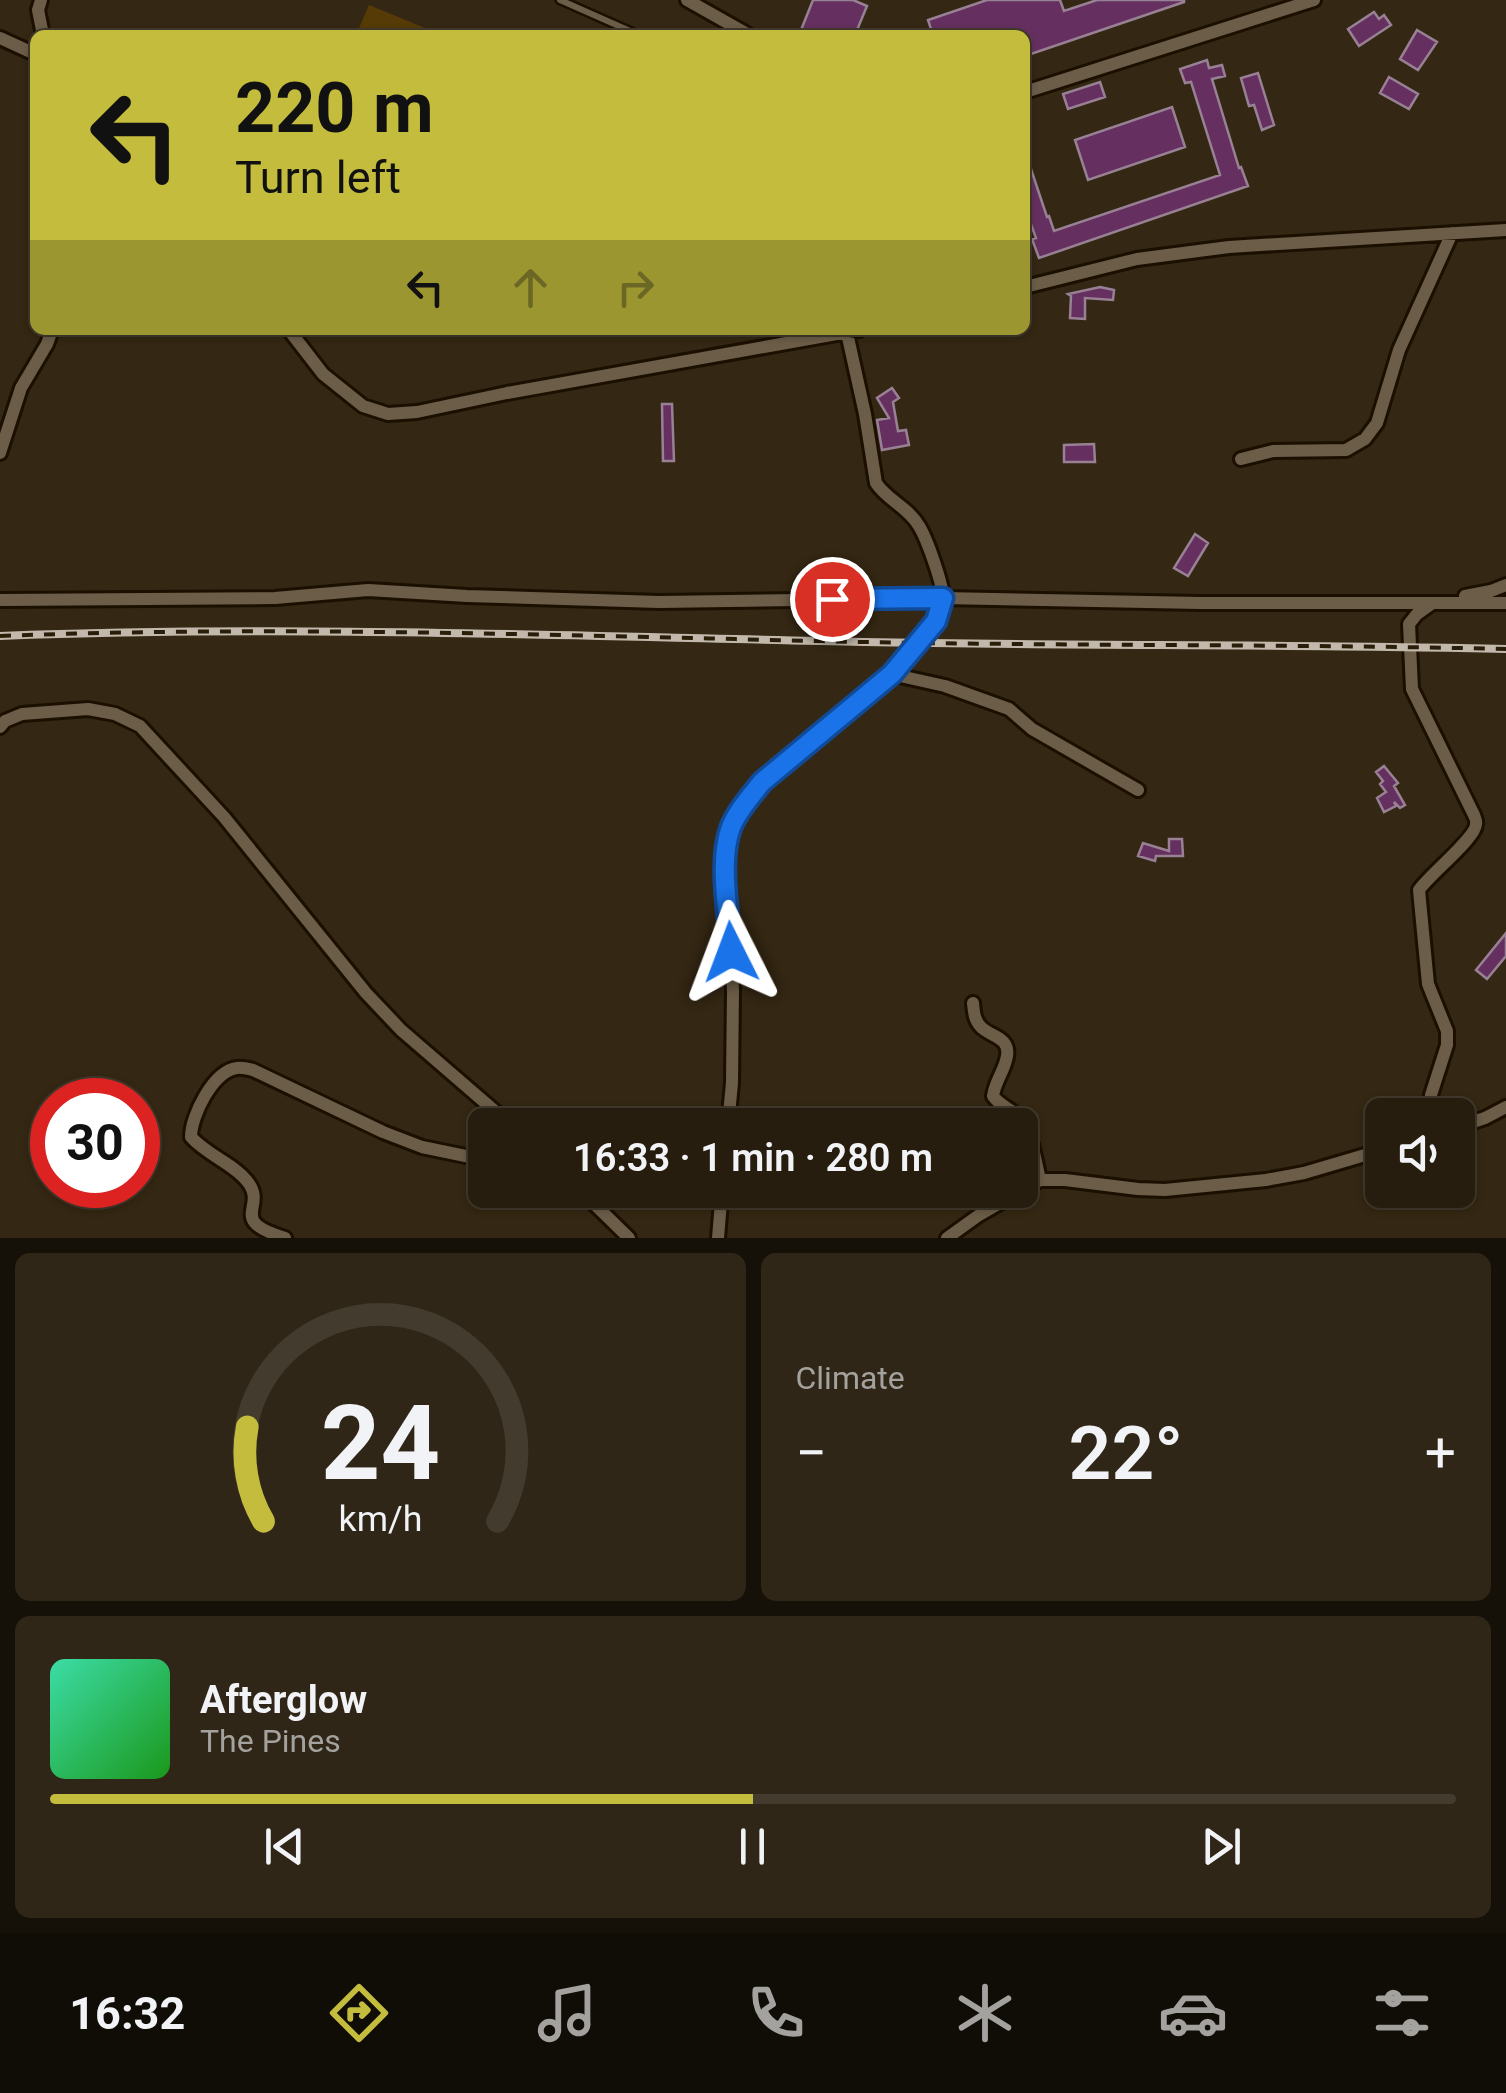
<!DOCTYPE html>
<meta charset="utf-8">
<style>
body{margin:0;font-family:Roboto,sans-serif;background:#2f2617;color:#f1f3f6;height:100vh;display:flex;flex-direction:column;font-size:38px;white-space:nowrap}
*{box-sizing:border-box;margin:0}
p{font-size:32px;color:#a4a29e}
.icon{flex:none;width:55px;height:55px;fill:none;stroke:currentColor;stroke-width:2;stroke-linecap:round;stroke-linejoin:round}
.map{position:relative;height:1238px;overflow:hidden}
.panel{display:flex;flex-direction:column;gap:15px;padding:15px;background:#151008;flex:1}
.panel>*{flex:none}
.hud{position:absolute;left:30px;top:30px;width:1000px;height:305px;border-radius:15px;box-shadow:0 2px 8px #0004,0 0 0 2px #433b2e;background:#c4bc3d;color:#111;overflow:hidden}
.fabs{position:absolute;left:1365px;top:1098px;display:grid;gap:20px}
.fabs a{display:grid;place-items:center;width:110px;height:110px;border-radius:15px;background:#271d0e;box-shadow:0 2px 8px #0004,0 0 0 2px #433b2e;font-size:50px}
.speed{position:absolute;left:30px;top:1078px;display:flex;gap:20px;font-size:50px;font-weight:700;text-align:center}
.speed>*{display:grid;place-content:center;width:130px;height:130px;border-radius:50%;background:#271d0e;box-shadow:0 2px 8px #0004,0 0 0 2px #433b2e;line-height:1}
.speed .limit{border:15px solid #d22;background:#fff;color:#111}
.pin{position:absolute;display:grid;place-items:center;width:85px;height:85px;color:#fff;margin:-42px;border:5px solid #fff;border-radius:50%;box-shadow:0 2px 10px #0007}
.me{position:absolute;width:110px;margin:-55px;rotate:357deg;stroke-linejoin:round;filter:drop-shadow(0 0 8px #0008)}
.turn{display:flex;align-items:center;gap:35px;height:210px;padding:0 40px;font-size:45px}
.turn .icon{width:130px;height:130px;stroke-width:2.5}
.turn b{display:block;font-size:70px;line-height:85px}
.lanes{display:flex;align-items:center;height:95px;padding:0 40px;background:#0003;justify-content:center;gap:50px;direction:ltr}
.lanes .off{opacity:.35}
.big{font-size:75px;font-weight:600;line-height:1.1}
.panel .tile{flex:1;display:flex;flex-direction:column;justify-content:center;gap:15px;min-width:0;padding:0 35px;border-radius:15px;background:#2f2617}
.panel .dial{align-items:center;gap:0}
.dial svg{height:260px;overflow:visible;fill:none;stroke:#433b2e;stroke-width:7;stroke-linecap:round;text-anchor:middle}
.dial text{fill:#f1f3f6;stroke:none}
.song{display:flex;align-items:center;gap:30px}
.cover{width:120px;height:120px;border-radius:15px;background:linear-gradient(135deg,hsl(160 70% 55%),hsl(120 70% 35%))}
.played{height:10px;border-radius:5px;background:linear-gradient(90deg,#c4bc3d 50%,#433b2e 50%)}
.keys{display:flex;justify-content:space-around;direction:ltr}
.heat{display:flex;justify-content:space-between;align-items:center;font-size:55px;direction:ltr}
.panel .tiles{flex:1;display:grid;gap:15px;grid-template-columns:1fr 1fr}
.tile:last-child{grid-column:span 2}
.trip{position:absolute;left:468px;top:1108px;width:570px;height:100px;border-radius:15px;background:#271d0e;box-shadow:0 2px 8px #0004,0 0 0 2px #433b2e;font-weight:600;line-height:100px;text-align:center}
.menu{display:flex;height:160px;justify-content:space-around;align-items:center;background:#100c06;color:#a4a29e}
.menu .icon{width:70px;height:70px}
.menu .current{color:#c4bc3d}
.menu b{font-size:45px;color:#f1f3f6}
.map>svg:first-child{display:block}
</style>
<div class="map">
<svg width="1506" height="1238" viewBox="0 0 1506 1238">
<rect width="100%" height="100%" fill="#342713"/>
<path fill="#563b07" d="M369 5 442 35H356Z"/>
<path fill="#65305f" stroke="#988194" stroke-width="2.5" d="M813 0H853L867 6 855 35H799Z
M987 0H1060L1064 11 1097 0H1184V2L1025 56V35H933L928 20Z
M1374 12 1379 19 1384 15 1391 25 1359 46 1348 29Z
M1417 30 1437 42 1418 70 1400 59Z
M1207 60 1209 68 1222 65 1225 76 1212 79 1239 168 1241 167 1248 186 1039 258 1032 239 1036 238 1028 216 1025 217V157H1027L1047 217 1049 216 1054 231 1220 175 1191 82 1185 83 1180 69Z
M1258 73 1274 125 1262 130 1254 105 1249 106 1241 78Z
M1389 77 1418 94 1409 109 1380 93Z
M1100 82 1105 97 1068 109 1063 94Z
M1172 107 1185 147 1088 180 1075 140Z
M1100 287 1114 290 1113 300 1085 298V319L1070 318 1071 296 1068 294Z
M892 388 899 398 893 402 898 431 906 430 909 445 882 450 877 420 889 418 877 398Z
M662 404H672L674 461H663Z
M1094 444 1095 462H1064V445Z
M1195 534 1208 543 1188 576 1174 568Z
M1384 766 1398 783 1394 786 1405 805 1400 808 1394 802 1396 806 1384 812 1377 798 1386 792 1380 784 1383 781 1376 772Z
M1169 839H1182L1183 856H1156L1155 861 1138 856 1143 843 1169 851Z
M1506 933V956L1487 979 1476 970Z"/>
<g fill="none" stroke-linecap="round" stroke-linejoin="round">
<g stroke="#1b1000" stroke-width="11">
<path id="lane" d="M560 0 639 35"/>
</g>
<g stroke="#1b1000" stroke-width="18">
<path id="street" d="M41 0 38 10 43 35
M687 0 749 35
M0 38 35 54
M1025 92 1314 0
M1025 287 1137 259 1229 247 1506 230
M289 330 323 374 363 406 388 414 417 412 507 393 859 330
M0 453 21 388 47 344 52 330
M1241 459 1273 451 1346 450 1365 439 1377 423 1399 350 1452 233
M1465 596 1491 591 1506 585
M0 600 275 598 368 590 467 596 659 602 943 598 1200 603H1506
M891 674 945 686 1009 709 1032 729 1138 790
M0 727 5 721 22 714 88 709 115 714 140 726 224 817 366 993 401 1030 511 1125
M973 1003C974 1012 974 1020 981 1027 991 1037 1010 1037 1007 1056 1005 1070 995 1081 993 1096 1000 1106 1010 1108 1019 1117 1031 1129 1036 1163 1040 1180
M1429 1115 1431 1095 1447 1045V1031L1428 984 1419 890C1430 874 1476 838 1476 824 1477 821 1475 818 1474 815L1412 689 1409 624 1417 614 1431 604
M728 1125 732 1083 733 991 726 847C733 821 745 803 763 783 784 764 805 745 827 727 858 701 941 640 943 598 943 584 927 539 919 526 908 507 887 500 876 483L865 414 847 333
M1458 1127 1485 1118 1506 1107
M580 1190 629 1238
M285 1238C225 1219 269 1208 247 1181 234 1164 207 1155 191 1137 191 1116 213 1071 237 1068 240 1067 250 1069 253 1070L383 1132 422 1147 485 1160
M718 1238 722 1190
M947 1238 979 1215 1040 1180H1065L1138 1189 1165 1190 1266 1180 1304 1173 1382 1150"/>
</g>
<use href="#lane" stroke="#6c5d48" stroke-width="6"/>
<use href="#street" stroke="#6c5d48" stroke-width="12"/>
<g stroke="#c2b8ab" stroke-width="8">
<path id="rail" d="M0 636C287 625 575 636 863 642 1077 646 1292 644 1506 649"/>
</g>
<use href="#rail" stroke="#2a1d09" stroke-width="4" stroke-dasharray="11" stroke-linecap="butt"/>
</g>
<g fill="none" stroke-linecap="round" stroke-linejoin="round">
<g stroke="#114b97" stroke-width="25">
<path id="route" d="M731 952C729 915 718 861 731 827 738 810 751 796 762 782L892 674 936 621 943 598 832 599"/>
</g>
<use href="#route" stroke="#1a73e8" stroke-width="18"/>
</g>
</svg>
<div class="fabs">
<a><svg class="icon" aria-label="sound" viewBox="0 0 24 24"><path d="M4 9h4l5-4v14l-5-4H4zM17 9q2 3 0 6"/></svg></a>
</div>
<div class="speed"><div class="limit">30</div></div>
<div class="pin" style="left:832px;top:599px;background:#d93025"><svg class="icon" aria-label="arrive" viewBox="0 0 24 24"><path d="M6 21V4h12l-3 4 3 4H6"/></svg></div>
<svg class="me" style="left:731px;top:952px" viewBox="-20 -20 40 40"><path d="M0-17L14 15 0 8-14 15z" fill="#1a73e8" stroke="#fff" stroke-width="4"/></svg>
<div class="trip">16:33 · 1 min · 280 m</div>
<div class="hud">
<div class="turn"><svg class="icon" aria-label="left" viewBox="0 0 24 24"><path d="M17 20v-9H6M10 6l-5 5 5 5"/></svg><div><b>220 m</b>Turn left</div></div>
<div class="lanes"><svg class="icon" aria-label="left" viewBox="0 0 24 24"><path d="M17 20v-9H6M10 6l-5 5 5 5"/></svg><svg class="icon off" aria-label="ahead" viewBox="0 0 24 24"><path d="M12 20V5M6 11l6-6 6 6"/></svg><svg class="icon off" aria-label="right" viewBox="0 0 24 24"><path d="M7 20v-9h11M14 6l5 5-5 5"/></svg></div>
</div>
</div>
<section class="panel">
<div class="tiles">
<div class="tile dial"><svg viewBox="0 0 100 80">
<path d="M14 69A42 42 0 1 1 86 69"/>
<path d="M14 69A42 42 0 0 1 9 40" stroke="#c4bc3d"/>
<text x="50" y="56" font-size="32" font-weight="700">24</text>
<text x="50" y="72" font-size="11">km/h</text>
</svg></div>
<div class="tile"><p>Climate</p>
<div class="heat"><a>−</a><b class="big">22°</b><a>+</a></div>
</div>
<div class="tile">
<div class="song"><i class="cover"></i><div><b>Afterglow</b><p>The Pines</p></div></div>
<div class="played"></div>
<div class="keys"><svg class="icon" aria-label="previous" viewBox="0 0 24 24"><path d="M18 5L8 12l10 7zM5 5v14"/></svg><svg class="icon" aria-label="pause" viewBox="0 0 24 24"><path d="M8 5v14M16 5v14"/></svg><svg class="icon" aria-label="next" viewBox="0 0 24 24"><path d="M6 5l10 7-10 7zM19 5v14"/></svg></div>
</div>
</div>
</section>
<nav class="menu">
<b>16:32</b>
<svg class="icon current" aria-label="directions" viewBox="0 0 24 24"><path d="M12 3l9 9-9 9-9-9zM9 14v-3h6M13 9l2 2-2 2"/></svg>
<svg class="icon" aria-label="music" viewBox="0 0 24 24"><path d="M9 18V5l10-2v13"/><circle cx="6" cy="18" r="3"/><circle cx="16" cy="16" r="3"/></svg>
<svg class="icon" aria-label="phone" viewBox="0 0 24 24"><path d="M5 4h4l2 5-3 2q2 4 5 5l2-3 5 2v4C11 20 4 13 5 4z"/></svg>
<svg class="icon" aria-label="climate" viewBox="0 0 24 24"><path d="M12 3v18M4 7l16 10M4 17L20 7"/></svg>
<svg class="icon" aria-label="car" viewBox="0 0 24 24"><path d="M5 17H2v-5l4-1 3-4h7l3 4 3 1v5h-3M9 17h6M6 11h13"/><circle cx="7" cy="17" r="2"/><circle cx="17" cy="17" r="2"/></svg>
<svg class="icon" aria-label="filters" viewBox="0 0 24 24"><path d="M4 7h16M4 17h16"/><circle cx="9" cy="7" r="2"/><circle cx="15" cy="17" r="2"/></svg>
</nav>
